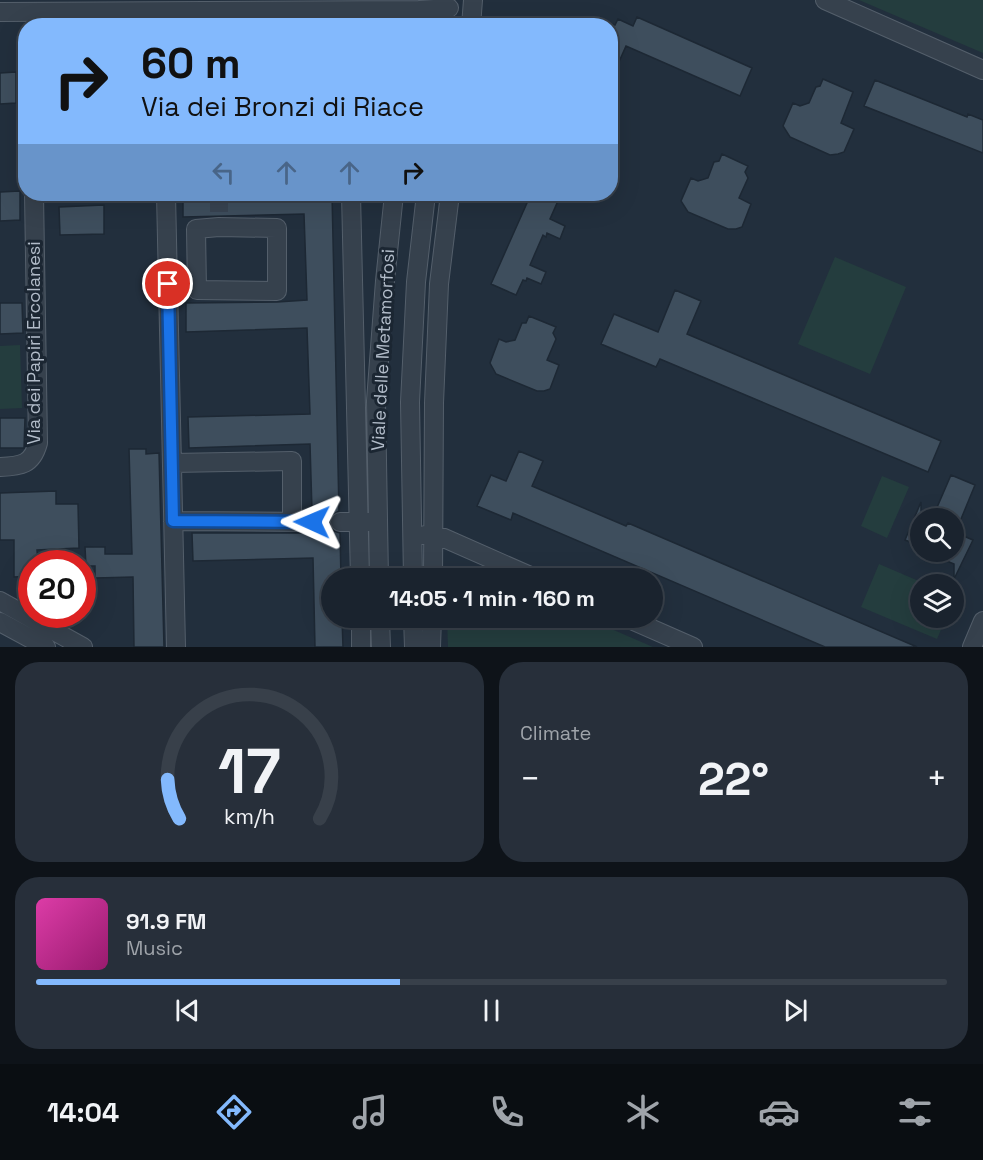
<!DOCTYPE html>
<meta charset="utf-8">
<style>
body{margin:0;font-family:"Space Grotesk",sans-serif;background:#272f3a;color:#f1f3f6;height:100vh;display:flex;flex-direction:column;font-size:22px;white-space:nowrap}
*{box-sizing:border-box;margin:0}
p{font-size:20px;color:#9fa4aa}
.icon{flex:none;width:33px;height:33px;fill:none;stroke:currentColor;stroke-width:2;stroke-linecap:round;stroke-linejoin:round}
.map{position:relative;height:647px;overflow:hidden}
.sheet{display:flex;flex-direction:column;gap:15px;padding:15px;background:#0e1319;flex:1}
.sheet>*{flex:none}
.guide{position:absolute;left:18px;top:18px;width:600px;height:183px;border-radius:24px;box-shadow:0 6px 24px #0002,0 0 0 2px #38404a;background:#83b9fd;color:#111;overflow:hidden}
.fabs{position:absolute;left:910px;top:508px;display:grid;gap:12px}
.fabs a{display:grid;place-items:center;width:54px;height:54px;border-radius:50%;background:#1a232e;box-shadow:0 6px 24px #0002,0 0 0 2px #38404a;font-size:30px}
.speed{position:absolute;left:18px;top:550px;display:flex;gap:12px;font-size:30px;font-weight:700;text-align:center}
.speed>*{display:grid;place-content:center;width:78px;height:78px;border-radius:50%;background:#1a232e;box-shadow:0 6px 24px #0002,0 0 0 2px #38404a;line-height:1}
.speed .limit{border:9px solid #d22;background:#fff;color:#111}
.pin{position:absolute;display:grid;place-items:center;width:51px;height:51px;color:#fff;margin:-26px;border:3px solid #fff;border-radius:50%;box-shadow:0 2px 6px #0007}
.me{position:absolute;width:66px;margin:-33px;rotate:271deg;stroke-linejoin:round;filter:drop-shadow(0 0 4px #0008)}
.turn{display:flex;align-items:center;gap:21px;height:126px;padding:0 24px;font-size:27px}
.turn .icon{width:78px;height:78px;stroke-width:2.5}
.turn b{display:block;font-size:42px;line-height:51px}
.lanes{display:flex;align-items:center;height:57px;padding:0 24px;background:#0003;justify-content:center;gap:30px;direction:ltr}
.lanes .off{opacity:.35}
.big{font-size:45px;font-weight:700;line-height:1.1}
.sheet .tile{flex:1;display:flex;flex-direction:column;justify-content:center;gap:9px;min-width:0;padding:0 21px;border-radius:24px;background:#272f3a}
.sheet .dial{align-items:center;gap:0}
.dial svg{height:156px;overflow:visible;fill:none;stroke:#38404a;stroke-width:7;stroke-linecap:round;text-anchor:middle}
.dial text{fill:#f1f3f6;stroke:none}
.song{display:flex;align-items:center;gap:18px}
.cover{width:72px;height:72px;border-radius:9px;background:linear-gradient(135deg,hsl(320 70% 55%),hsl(320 70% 35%))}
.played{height:6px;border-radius:3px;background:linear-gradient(90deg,#83b9fd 40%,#38404a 40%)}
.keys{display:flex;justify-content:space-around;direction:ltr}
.heat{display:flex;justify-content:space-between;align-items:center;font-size:33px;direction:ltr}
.sheet .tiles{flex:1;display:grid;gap:15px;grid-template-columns:1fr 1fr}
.tile:last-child{grid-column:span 2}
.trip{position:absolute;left:321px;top:568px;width:342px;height:60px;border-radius:30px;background:#1a232e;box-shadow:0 6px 24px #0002,0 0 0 2px #38404a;font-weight:700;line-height:60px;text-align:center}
.tabs{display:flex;height:96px;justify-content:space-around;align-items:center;background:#0a0e12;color:#9fa4aa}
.tabs .icon{width:42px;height:42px}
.tabs .selected{color:#83b9fd}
.tabs b{font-size:27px;color:#f1f3f6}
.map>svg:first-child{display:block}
</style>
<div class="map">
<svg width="983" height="647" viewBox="0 0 983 647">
<rect width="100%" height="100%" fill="#222f3d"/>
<path fill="#243d3e" d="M859 0H983V53Z
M835 257 906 287 870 374 798 344Z
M20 345 22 408 0 409V346Z
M882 476 909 487 887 538 861 526Z
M879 564 928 585H921V618H946L937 639 861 607Z
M461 566 473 569 496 579H448L452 572Z
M447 618H586L653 647H448Z"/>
<path fill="#3e4e5d" stroke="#1d2834" stroke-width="1.5" d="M637 17 752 68 740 96 626 46 610 82V23L615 25 618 19 633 26Z
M16 72V103L0 104V73Z
M823 79 853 92 841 123 854 129 844 152 838 154 830 155 790 137 783 126 793 103 800 106 809 103 816 87 820 86Z
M875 80 967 117 968 114 983 120V153L864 106Z
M722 154 748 166 745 172 748 178 739 198 751 204 742 227 736 229H728L688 212 681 201 691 178 698 181 708 178 714 162 719 161Z
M20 191V220L0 221V192Z
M183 194H332L339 511 331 516 329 523 334 531 340 533 341 579H332V618H342L343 647H315L313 558 193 561 192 533H312L321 528 323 522 318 513 312 511 310 444 189 448 188 417 310 414 307 328 186 332V303L277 302 307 300 304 214 183 217Z
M531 194H561L550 219 565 226 560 239 547 233 546 237 543 235 530 265 546 272 541 284 527 278 526 281 523 280 516 295 491 284Z
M104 205V234L60 235 59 207Z
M675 290 701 301 687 334 941 441 928 472 660 359 656 367 601 344 614 314 658 332Z
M0 303H22L23 333 0 334Z
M529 316 556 327 553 333 556 339 547 360 559 365 550 389 544 391H537L496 374 490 363 499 339 506 342 515 340 522 323H526Z
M0 418H25L24 448H0Z
M129 449H146V454L159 453 164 647H134L133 577 95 578V566H86L85 547H105V554H132Z
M519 451 543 461 532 486 626 526 628 523 917 647H825L513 513 511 520 477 506 491 475 506 481Z
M951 475 975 485 961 519H932Z
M56 491V504H78L79 548 37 550 38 564H32V576L14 577V540H0V493Z
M921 502V546L905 540Z
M954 532 973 540 954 579V564L925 552H954Z"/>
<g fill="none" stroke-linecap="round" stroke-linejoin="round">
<path stroke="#384452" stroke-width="18" stroke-dasharray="18 9" stroke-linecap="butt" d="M219 194V216
M312 522H340"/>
<g stroke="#545f6b" stroke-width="20">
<path id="minor" d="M825 0 983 70
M0 12 419 10 449 8
M471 26 473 0
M166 194 176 647
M351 194 360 579
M219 227 277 228V291L197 290 196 229Z
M172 463 292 461V521
M0 467C21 466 32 465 38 443L34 194
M173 521 312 522
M340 522H372
M425 535 444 538 537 579
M379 579 376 401 385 281 394 194
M413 579 410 402 416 282 426 194
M433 579 434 403 439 284 450 194
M0 601 83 647
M361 618V647
M380 618 381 647
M413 618 414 647
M627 618 693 647
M0 622 46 647
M431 647 432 618
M972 647 983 621"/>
</g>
<use href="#minor" stroke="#36414d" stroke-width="18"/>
</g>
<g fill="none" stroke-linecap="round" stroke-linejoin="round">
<g stroke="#114b97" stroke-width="15">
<path id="route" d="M168 284 173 521 312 522"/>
</g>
<use href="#route" stroke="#1a73e8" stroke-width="10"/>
</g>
<g text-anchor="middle" stroke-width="6" stroke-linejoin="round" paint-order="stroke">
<g font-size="18" fill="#b2bcc9" stroke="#1b2632">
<text transform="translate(34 343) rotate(-90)" y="6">Via dei Papiri Ercolanesi</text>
<text transform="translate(383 350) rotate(-87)" y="6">Viale delle Metamorfosi</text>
</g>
</g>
</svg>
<div class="fabs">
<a><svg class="icon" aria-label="search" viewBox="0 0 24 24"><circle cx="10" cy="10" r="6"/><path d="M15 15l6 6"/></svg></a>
<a><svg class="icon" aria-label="layers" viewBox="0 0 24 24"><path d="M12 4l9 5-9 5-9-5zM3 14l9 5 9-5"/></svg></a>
</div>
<div class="speed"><div class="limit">20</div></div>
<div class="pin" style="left:168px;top:284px;background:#d93025"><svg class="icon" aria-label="arrive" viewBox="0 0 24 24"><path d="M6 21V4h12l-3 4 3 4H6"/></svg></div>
<svg class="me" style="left:312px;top:522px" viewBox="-20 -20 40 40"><path d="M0-17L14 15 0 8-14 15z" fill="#1a73e8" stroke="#fff" stroke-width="4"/></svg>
<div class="trip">14:05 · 1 min · 160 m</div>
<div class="guide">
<div class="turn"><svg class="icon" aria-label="right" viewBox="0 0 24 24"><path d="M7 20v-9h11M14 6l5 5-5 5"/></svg><div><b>60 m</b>Via dei Bronzi di Riace</div></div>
<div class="lanes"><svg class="icon off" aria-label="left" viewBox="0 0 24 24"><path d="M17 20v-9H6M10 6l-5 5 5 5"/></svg><svg class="icon off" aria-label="ahead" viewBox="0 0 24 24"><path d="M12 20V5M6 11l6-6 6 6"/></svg><svg class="icon off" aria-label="ahead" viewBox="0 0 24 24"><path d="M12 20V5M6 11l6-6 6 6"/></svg><svg class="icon" aria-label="right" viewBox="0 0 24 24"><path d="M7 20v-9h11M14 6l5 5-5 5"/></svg></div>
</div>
</div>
<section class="sheet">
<div class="tiles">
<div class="tile dial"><svg viewBox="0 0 100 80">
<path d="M14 69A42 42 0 1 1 86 69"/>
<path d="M14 69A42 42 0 0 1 8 49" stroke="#83b9fd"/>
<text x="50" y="56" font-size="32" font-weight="700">17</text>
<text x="50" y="72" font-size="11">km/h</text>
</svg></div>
<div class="tile"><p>Climate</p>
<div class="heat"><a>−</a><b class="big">22°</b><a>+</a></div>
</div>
<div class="tile">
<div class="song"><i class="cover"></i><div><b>91.9 FM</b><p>Music</p></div></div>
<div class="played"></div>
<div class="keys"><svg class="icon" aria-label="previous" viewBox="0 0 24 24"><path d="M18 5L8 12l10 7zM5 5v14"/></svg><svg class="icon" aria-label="pause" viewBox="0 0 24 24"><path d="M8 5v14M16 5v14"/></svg><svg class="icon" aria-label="next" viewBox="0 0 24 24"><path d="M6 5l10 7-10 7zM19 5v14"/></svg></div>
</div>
</div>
</section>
<nav class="tabs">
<b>14:04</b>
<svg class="icon selected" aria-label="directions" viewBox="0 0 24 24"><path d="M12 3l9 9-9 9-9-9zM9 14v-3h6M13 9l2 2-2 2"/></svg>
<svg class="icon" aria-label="music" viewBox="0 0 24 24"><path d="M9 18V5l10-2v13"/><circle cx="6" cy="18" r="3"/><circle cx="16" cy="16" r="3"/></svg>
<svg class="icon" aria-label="phone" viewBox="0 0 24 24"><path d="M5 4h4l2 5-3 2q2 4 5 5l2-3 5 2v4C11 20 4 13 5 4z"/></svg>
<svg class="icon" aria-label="climate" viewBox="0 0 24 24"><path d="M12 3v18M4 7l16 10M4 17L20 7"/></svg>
<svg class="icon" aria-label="car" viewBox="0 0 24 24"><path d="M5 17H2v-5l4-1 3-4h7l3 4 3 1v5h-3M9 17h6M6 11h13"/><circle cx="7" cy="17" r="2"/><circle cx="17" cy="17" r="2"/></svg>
<svg class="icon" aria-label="filters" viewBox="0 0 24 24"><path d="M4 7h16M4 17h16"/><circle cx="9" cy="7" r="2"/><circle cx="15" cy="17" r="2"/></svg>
</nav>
